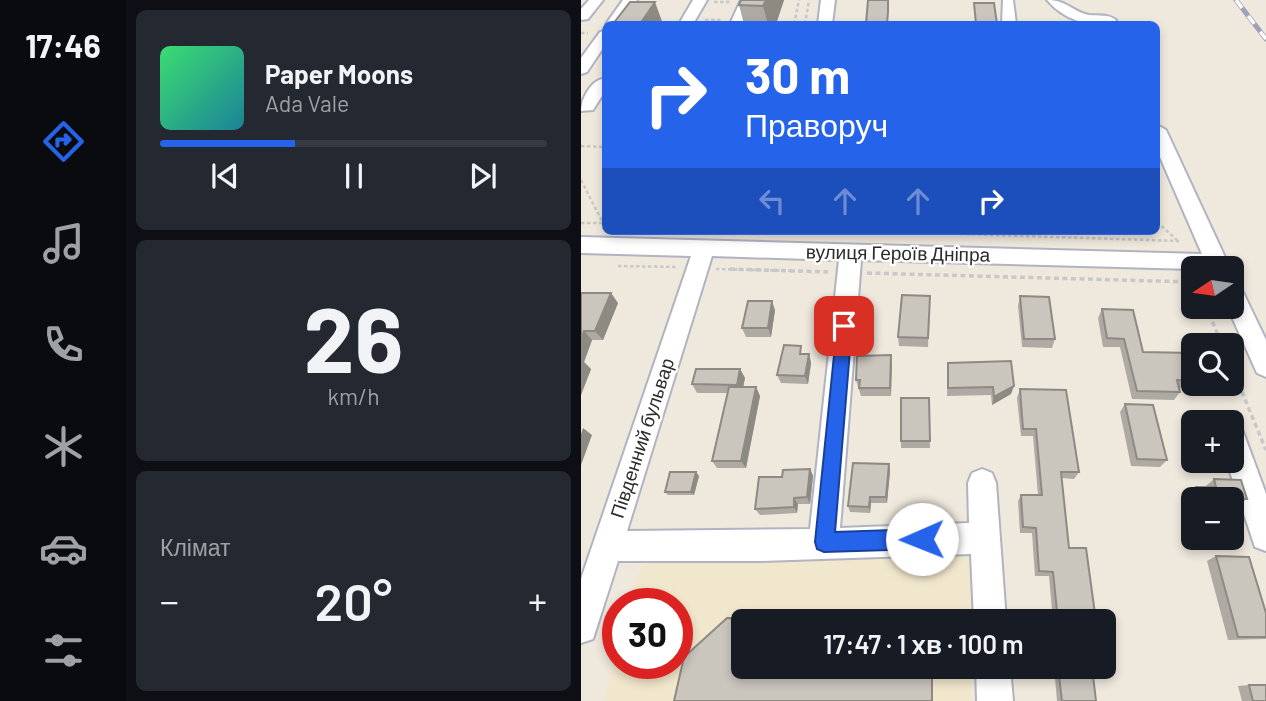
<!DOCTYPE html>
<html lang="uk">
<meta charset="utf-8">
<style>
body{margin:0;font-family:Barlow,sans-serif;background:#242831;color:#f1f3f6;height:100vh;display:flex;flex-direction:column;font-size:26px;white-space:nowrap}
*{box-sizing:border-box;margin:0}
p{font-size:23px;color:#9ea1a6}
.icon{flex:none;width:38px;height:38px;fill:none;stroke:currentColor;stroke-width:2;stroke-linecap:round;stroke-linejoin:round}
.map{position:relative;flex:1;overflow:hidden}
.drawer{display:flex;flex-direction:column;gap:10px;padding:10px;background:#0d0f14;width:455px}
.drawer>*{flex:none}
.top-card{position:absolute;left:21px;top:21px;width:558px;height:214px;border-radius:10px;box-shadow:0 4px 10px #0003;background:#2563eb;color:#fff;overflow:hidden}
.needle{width:46px;rotate:257deg}
.fabs{position:absolute;left:600px;top:256px;display:grid;gap:14px}
.fabs a{display:grid;place-items:center;width:63px;height:63px;border-radius:10px;background:#171b24;box-shadow:0 4px 10px #0003;font-size:35px}
.speed{position:absolute;left:21px;top:588px;display:flex;gap:14px;font-size:35px;font-weight:700;text-align:center}
.speed>*{display:grid;place-content:center;width:91px;height:91px;border-radius:50%;background:#171b24;box-shadow:0 4px 10px #0003;line-height:1}
.speed .limit{border:10px solid #d22;background:#fff;color:#111}
.pin{position:absolute;display:grid;place-items:center;width:60px;height:60px;color:#fff;margin:-30px;border-radius:14px;box-shadow:0 4px 10px #0006}
.me{position:absolute;width:77px;margin:-38px;rotate:269deg;stroke-linejoin:round;filter:drop-shadow(0 0 5px #0008)}
.turn{display:flex;align-items:center;gap:24px;height:147px;padding:0 28px;font-size:32px}
.turn .icon{width:91px;height:91px;stroke-width:2.5}
.turn b{display:block;font-size:49px;line-height:60px}
.lanes{display:flex;align-items:center;height:66px;padding:0 28px;background:#0003;justify-content:center;gap:35px;direction:ltr}
.lanes .off{opacity:.35}
.big{font-size:52px;font-weight:600;line-height:1.1}
.drawer .widget{flex:1;display:flex;flex-direction:column;justify-content:center;gap:10px;min-width:0;padding:0 24px;border-radius:10px;background:#242831}
.drawer .dial{align-items:center;gap:0}
.dial b{font-size:91px;line-height:1}
.song{display:flex;align-items:center;gap:21px}
.cover{width:84px;height:84px;border-radius:10px;background:linear-gradient(135deg,hsl(140 70% 55%),hsl(190 70% 35%))}
.played{height:7px;border-radius:4px;background:linear-gradient(90deg,#2563eb 35%,#363941 35%)}
.keys{display:flex;justify-content:space-around;direction:ltr}
.heat{display:flex;justify-content:space-between;align-items:center;font-size:38px;direction:ltr}
.trip{position:absolute;left:150px;top:609px;width:385px;height:70px;border-radius:10px;background:#171b24;box-shadow:0 4px 10px #0003;font-weight:600;line-height:70px;text-align:center}
main{display:flex;flex:1;min-height:0}
.tabs{display:flex;flex-direction:column;width:126px;justify-content:space-around;align-items:center;background:#090b0e;color:#9ea1a6}
.tabs .icon{width:49px;height:49px}
.tabs .on{color:#2563eb}
.tabs b{font-size:32px;color:#f1f3f6}
.map>svg:first-child{display:block}
</style>
<main>
<nav class="tabs">
<b>17:46</b>
<svg class="icon on" aria-label="directions" viewBox="0 0 24 24"><path d="M12 3l9 9-9 9-9-9zM9 14v-3h6M13 9l2 2-2 2"/></svg>
<svg class="icon" aria-label="music" viewBox="0 0 24 24"><path d="M9 18V5l10-2v13"/><circle cx="6" cy="18" r="3"/><circle cx="16" cy="16" r="3"/></svg>
<svg class="icon" aria-label="phone" viewBox="0 0 24 24"><path d="M5 4h4l2 5-3 2q2 4 5 5l2-3 5 2v4C11 20 4 13 5 4z"/></svg>
<svg class="icon" aria-label="climate" viewBox="0 0 24 24"><path d="M12 3v18M4 7l16 10M4 17L20 7"/></svg>
<svg class="icon" aria-label="car" viewBox="0 0 24 24"><path d="M5 17H2v-5l4-1 3-4h7l3 4 3 1v5h-3M9 17h6M6 11h13"/><circle cx="7" cy="17" r="2"/><circle cx="17" cy="17" r="2"/></svg>
<svg class="icon" aria-label="filters" viewBox="0 0 24 24"><path d="M4 7h16M4 17h16"/><circle cx="9" cy="7" r="2"/><circle cx="15" cy="17" r="2"/></svg>
</nav>
<section class="drawer">
<div class="widget">
<div class="song"><i class="cover"></i><div><b>Paper Moons</b><p>Ada Vale</p></div></div>
<div class="played"></div>
<div class="keys"><svg class="icon" aria-label="previous" viewBox="0 0 24 24"><path d="M18 5L8 12l10 7zM5 5v14"/></svg><svg class="icon" aria-label="pause" viewBox="0 0 24 24"><path d="M8 5v14M16 5v14"/></svg><svg class="icon" aria-label="next" viewBox="0 0 24 24"><path d="M6 5l10 7-10 7zM19 5v14"/></svg></div>
</div>
<div class="widget dial"><b>26</b><p>km/h</p></div>
<div class="widget"><p>Клімат</p>
<div class="heat"><a>−</a><b class="big">20°</b><a>+</a></div>
</div>
</section>
<div class="map">
<svg width="685" height="701" viewBox="0 0 685 701">
<rect width="100%" height="100%" fill="#efe8dd"/>
<path fill="#f1e7cc" d="M373 549 389 563 395 621H163V667H388L390 701H23L37 647V663H96V604H48L54 580 65 561 83 555Z"/>
<g fill="none" stroke-linecap="round" stroke-linejoin="round">
<g stroke="#b1b3c1" stroke-width="4">
<path id="minor" d="M8 0H22L7 19 0 20V9Z
M42 0H56L39 24H25Z
M112 0H126L112 24H98Z
M160 0H174L163 24H149Z
M240 0H254L251 24H237Z
M422 0H432L435 24H421Z
M466 0C486 0 490 11 508 15 518 16 528 14 535 20L533 23C509 29 482 19 466 0Z
M24 31V45L6 72 0 74V58L19 32Z
M21 79 24 80V91L12 110 0 111C0 100 9 82 21 79Z
M576 125 585 130 649 268 612 269 280 260 259 528 388 523 387 483 391 473 401 469 411 473 415 483 425 621H393L390 554 180 561H37L12 639 0 643V579L110 256 0 253V237L621 254 576 150ZM131 256 258 260 229 529 46 531Z
M651 283 659 286 685 340V377L676 373 646 306H651Z
M651 426 661 429 685 494V551L674 547 645 460H651Z
M395 667H429L432 701H396Z"/>
</g>
<path stroke="#c8c8c8" stroke-width="2.5" stroke-dasharray="3.5 2.5" stroke-linecap="butt" d="M133 2H150
M124 20H141
M213 24 218 0
M224 24 228 0
M0 33H7
M0 146 24 147
M0 180 22 223
M576 222 596 240
M0 223H22
M289 231 598 241
M37 266 96 267
M135 269 214 271"/>
<path stroke="#c8c8c8" stroke-width="3.5" stroke-dasharray="5 3.5" stroke-linecap="butt" d="M149 269 247 272
M286 273 612 282
M625 306 641 345
M651 368 685 450"/>
<use href="#minor" fill="#fff" fill-rule="evenodd"/>
<g stroke="#9fa1b8" stroke-width="5">
<path id="rail" d="M655 0 685 39"/>
</g>
<use href="#rail" stroke="#fff" stroke-width="3.5" stroke-dasharray="10" stroke-linecap="butt"/>
</g>
<path fill="#aea9a3" d="M203 0 195 24H163L158 5Z
M0 293 37 303 22 340H11L3 362 10 369 0 395Z
M349 296 347 347 318 346 317 337Z
M439 296 474 339 471 348 441 347 437 306Z
M521 309 562 352 612 353V383H628L623 389 598 388 599 392 593 400 551 399 539 347H522L517 318Z
M194 310 190 337H165L161 328Z
M223 354H228L230 363 227 384 200 383 196 375Z
M310 355V396H280L275 380Z
M367 363 430 394 411 405 410 395 366 396Z
M159 369 164 378 162 387H175L179 396 165 468H136L131 461 146 393H116L111 384Z
M439 389 498 472 493 479 480 478 488 548 515 621H472L468 576H454L451 533H439L437 501 440 495H457L452 436H440L436 398Z
M348 398 349 448H320V441Z
M544 404 586 460 579 467 550 466 539 412Z
M308 464 309 471 306 503H290L289 513 269 512 267 506Z
M229 469 232 476 229 504H217L216 513 179 515 174 509 201 477Z
M118 476 113 495H87L84 492Z
M633 479 666 499 657 505H655L660 523 651 529V499H612V511L608 493 615 487H625V486Z
M635 556 685 613V639L647 640 626 561Z
M473 667H511L515 701H476Z
M668 685 685 701H661L657 686Z"/>
<path fill="#8d8a84" d="M185 0H203L195 24H187L182 6Z
M74 2 82 24H59Z
M30 293 37 303 22 340 14 331Z
M191 301 194 310 190 337 187 328Z
M3 331 11 340 3 362 10 369 0 395V340Z
M228 354 230 363 227 384 224 376Z
M310 355 311 364 310 396 309 388Z
M159 369 164 378 161 393 156 385Z
M433 386 430 394 411 405 413 397Z
M175 387 179 396 165 468 160 461Z
M2 428 11 435 0 465V434Z
M308 464 309 471 306 503 305 497Z
M229 469 232 476 229 504 226 497Z
M115 472 118 476 113 495 110 492Z
M289 497 290 503 289 513 288 507Z
M213 498 217 504 216 513 213 507Z"/>
<path fill="#cac5bd" stroke="#8d8a84" stroke-width="2" d="M160 0H185L182 6 158 5Z
M287 0H307V12L306 24H285Z
M49 2H74L59 24H32Z
M393 3H413L416 24H395Z
M0 293H30L14 331H3L0 340Z
M321 295 349 296 347 338 317 337Z
M439 296 468 297 474 339H443Z
M167 301H191L187 328H161Z
M521 309 552 310 562 352 612 353V381L596 380 599 392 556 391 543 339 526 338Z
M203 345 220 346 219 354H228L224 376 196 375Z
M310 355 309 388H278L279 380H275L276 356Z
M430 361 433 386 413 397 412 387 367 388V363Z
M115 369H159L156 385 111 384Z
M148 387H175L160 461H131Z
M439 389 485 390 498 472H480L488 548H505L515 621H477L472 572 458 571 455 528 442 527 440 495H461L455 429H442Z
M320 398H348L349 441H320Z
M544 404 572 405 586 460 556 459Z
M272 463 308 464 305 497H289L288 507 267 506Z
M229 469 226 497 213 498V507L174 509 178 477H201L202 470Z
M89 472H115L110 492H84Z
M633 479 660 480 666 499 653 498 660 523H651V499H618L615 487H635Z
M635 556 668 557 685 613V637H657Z
M146 618 194 619 195 621H163V667H351V701H93L103 657Z
M268 620 317 621H267Z
M477 667H511L515 701H481Z
M668 685H685V701H672Z"/>
<path fill="#2563eb" stroke="#184099" stroke-width="2" d="M263 320 271 326 254 532 341 529 348 532 351 539 348 546 341 549 243 552 236 549 234 542 256 326Z"/>
<g text-anchor="middle" stroke-width="5" stroke-linejoin="round" paint-order="stroke">
<g font-size="19" fill="#2c2c2c" stroke="#fff">
<text transform="translate(317 253) rotate(1)" y="7">вулиця Героїв Дніпра</text>
<text transform="translate(61 438) rotate(-72)" y="7">Південний бульвар</text>
</g>
</g>
</svg>
<div class="fabs">
<a><svg class="needle" viewBox="-14 -14 28 28"><path d="M0-13l5 13h-10z" fill="#e53935"/><path d="M0 13l5-13h-10z" fill="#9ea1a6"/></svg></a>
<a><svg class="icon" aria-label="search" viewBox="0 0 24 24"><circle cx="10" cy="10" r="6"/><path d="M15 15l6 6"/></svg></a>
<a>+</a>
<a>−</a>
</div>
<div class="speed"><div class="limit">30</div></div>
<div class="pin" style="left:263px;top:326px;background:#d93025"><svg class="icon" aria-label="arrive" viewBox="0 0 24 24"><path d="M6 21V4h12l-3 4 3 4H6"/></svg></div>
<svg class="me" style="left:341px;top:539px" viewBox="-20 -20 40 40"><circle r="19" fill="#fff"/><path d="M0-13L10 11 0 6-10 11z" fill="#2563eb"/></svg>
<div class="trip">17:47 · 1 хв · 100 m</div>
<div class="top-card">
<div class="turn"><svg class="icon" aria-label="right" viewBox="0 0 24 24"><path d="M7 20v-9h11M14 6l5 5-5 5"/></svg><div><b>30 m</b>Праворуч</div></div>
<div class="lanes"><svg class="icon off" aria-label="left" viewBox="0 0 24 24"><path d="M17 20v-9H6M10 6l-5 5 5 5"/></svg><svg class="icon off" aria-label="ahead" viewBox="0 0 24 24"><path d="M12 20V5M6 11l6-6 6 6"/></svg><svg class="icon off" aria-label="ahead" viewBox="0 0 24 24"><path d="M12 20V5M6 11l6-6 6 6"/></svg><svg class="icon" aria-label="right" viewBox="0 0 24 24"><path d="M7 20v-9h11M14 6l5 5-5 5"/></svg></div>
</div>
</div>
</main>
